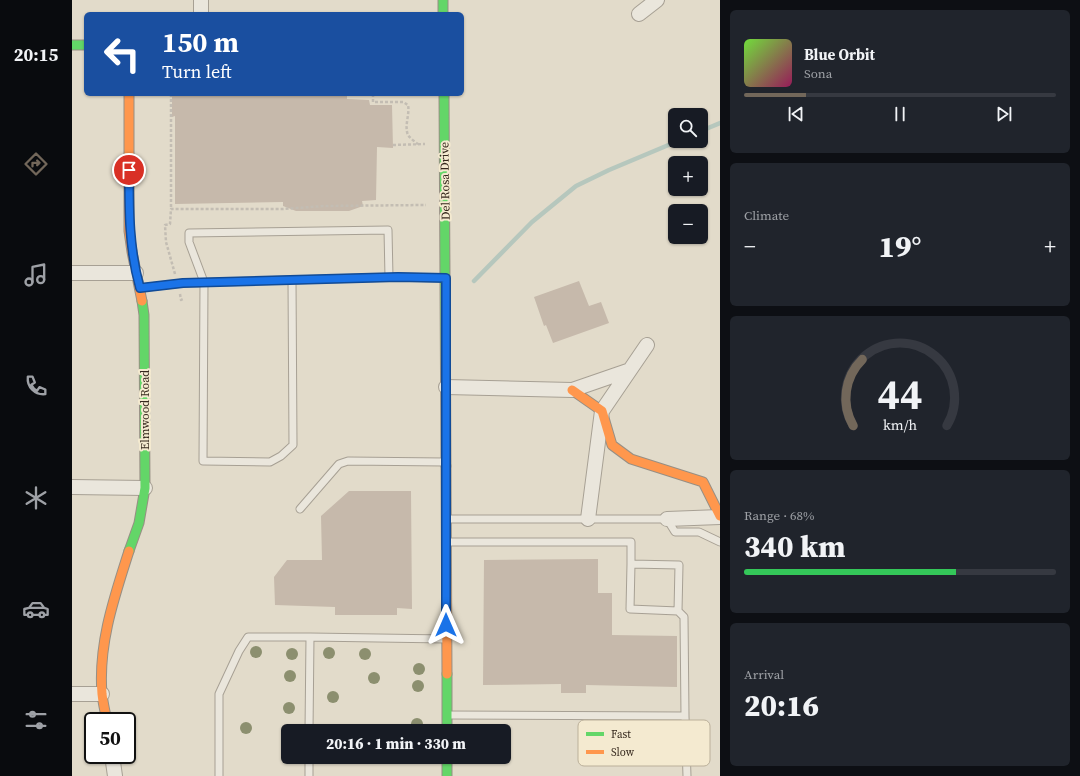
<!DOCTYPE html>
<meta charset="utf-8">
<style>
body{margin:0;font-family:"Source Serif 4",serif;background:#20242c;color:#f1f3f6;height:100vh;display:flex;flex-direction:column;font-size:15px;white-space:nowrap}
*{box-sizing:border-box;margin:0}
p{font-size:13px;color:#9ea1a6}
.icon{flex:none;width:22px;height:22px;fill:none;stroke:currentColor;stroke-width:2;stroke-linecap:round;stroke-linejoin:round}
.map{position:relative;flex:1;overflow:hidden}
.details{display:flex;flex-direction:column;gap:10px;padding:10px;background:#0d0f14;width:360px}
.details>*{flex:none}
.hud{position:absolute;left:12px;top:12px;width:380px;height:84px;border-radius:6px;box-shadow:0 1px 3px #0004;background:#1a4fa0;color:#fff;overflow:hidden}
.tools{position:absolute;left:596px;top:108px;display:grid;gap:8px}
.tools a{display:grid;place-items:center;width:40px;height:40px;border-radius:6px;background:#171b24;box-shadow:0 1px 3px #0004;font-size:20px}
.speed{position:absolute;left:12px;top:712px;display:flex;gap:8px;font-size:20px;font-weight:700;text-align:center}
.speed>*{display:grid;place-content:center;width:52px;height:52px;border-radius:50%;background:#171b24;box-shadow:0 1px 3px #0004;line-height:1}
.speed .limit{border:2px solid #111;border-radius:6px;background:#fff;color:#111}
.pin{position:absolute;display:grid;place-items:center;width:34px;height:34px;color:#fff;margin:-17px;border:2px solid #fff;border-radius:50%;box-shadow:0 1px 4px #0007}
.me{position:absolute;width:44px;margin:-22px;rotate:0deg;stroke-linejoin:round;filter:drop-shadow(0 0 3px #0008)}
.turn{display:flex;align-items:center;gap:14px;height:84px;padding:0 12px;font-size:18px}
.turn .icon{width:52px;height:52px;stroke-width:2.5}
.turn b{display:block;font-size:28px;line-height:34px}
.big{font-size:30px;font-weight:800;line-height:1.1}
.details .widget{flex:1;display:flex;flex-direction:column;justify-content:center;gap:6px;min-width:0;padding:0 14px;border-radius:6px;background:#20242c}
.details .dial{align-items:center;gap:0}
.dial svg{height:104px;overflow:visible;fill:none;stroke:#363941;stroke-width:7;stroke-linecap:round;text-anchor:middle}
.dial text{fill:#f1f3f6;stroke:none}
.song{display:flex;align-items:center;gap:12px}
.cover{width:48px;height:48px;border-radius:6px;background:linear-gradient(135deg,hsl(100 70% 55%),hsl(330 70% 35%))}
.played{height:4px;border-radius:2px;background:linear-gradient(90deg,#72675a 20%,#363941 20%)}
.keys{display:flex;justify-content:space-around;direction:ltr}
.heat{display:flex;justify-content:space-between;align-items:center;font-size:22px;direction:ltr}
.charge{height:6px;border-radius:3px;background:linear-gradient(90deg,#34c759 68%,#363941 0)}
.trip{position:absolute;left:209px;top:724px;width:230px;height:40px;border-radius:6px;background:#171b24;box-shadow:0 1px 3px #0004;font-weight:800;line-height:40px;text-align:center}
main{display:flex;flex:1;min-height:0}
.dock{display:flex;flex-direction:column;width:72px;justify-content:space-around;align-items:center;background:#090b0e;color:#9ea1a6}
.dock .icon{width:28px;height:28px}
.dock .on{color:#72675a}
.dock b{font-size:18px;color:#f1f3f6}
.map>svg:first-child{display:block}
</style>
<main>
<nav class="dock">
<b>20:15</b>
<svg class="icon on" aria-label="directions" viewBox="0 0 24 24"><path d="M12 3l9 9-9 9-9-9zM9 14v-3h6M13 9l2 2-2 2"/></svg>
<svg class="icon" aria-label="music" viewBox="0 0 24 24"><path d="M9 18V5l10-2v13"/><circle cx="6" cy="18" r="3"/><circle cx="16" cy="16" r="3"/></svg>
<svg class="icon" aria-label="phone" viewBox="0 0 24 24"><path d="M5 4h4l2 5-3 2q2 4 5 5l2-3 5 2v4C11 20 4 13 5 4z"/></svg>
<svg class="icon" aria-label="climate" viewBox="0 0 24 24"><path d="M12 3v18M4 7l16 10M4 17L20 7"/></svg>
<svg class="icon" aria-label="car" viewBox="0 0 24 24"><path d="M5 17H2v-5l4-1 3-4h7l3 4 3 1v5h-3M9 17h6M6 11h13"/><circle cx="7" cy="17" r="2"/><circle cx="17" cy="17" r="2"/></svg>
<svg class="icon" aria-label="filters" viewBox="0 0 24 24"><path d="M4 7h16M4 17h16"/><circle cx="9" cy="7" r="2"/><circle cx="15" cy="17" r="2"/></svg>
</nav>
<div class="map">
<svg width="648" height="776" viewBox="0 0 648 776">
<rect width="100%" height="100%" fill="#e2dbca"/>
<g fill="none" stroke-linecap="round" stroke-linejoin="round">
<path stroke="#b6c7bd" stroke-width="4.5" d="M629 131 648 123
M402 281 460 222 504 186 537 170 606 141"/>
</g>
<path fill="#c6b9ab" d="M100 94H275V99L297 100 298 105H320L321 148 305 147 304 200 290 201 291 206 277 211H224L211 206V202L103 204V116L100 117Z
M507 281 517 306 529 302 537 323 481 343 474 325 472 326 462 297Z
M277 491H339L340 609 325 608V615H263V607L203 605 202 577 215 560H250L249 516Z
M526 559V593H540V635L605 636V687L514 685V693H489V684L411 685 412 560Z"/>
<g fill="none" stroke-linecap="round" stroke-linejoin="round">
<g stroke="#a7a094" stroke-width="9">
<path id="lane" d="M220 280 221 445 209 456 198 462 131 461 132 282 117 242V233L316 230 317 277
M68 288 111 283 326 277 372 278
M228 509 267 464 276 461 372 462
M374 519H595L603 532H627L648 542
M374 542H559V564L607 565 606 611 558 609 559 564
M606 611 612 617 613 716
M375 715 613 716 615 776
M237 731 238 637 374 639
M147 776V694L167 651 176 637H238
M237 776V757"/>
</g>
<g stroke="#a7a094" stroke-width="16">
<path id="street" d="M129 0V14
M567 14 585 0
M0 273H64
M374 387 500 390 558 370
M0 487 73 488
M516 519 530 411 575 345
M595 519 648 517
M0 694H30
M40 755 43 776"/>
</g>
<g stroke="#978f84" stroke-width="11">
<path id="fast" d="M371 0V14
M0 45H14
M372 94 374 466
M57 551 67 523 73 488 72 315 70 301
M375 674V731
M375 757V776"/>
</g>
<g stroke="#978f84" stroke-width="11">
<path id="slow" d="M57 94V231L60 252 70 301
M500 390 530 411 540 445 559 459 631 482 648 516
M374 466 375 674
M35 721C33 712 31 703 30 694 26 644 42 598 57 551"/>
</g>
<path stroke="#c3bdb3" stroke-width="2.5" stroke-dasharray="3 2" stroke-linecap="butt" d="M99 94V209
M301 94V102H331L336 105C338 114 332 126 336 135 338 138 343 142 346 144
M321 145 353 144
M103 274 94 242 93 225 98 224 99 209H211L252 206 354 205
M108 294 109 300 111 299"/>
<use href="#lane" stroke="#eae6dc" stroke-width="7"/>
<use href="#street" stroke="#eae6dc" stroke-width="14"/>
<use href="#fast" stroke="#63d668" stroke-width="9"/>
<use href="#slow" stroke="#ff974d" stroke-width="9"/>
</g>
<g fill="#8c8f6f">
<circle cx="184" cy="652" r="6"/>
<circle cx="257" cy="653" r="6"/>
<circle cx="220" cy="654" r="6"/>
<circle cx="293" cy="654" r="6"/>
<circle cx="347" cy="669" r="6"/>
<circle cx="218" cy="676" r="6"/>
<circle cx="302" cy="678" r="6"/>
<circle cx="346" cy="686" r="6"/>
<circle cx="261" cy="697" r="6"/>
<circle cx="217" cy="708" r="6"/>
<circle cx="345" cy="724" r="6"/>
<circle cx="174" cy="728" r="6"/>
</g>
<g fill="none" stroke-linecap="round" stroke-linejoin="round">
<g stroke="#114b97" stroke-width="10">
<path id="route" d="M57 170C57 211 57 249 68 288L111 283 326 277 374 278V625"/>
</g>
<use href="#route" stroke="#1a73e8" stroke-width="7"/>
</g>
<g text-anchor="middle" stroke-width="4" stroke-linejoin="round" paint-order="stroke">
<g font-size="12" fill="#35281d" stroke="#f4ead0">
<text transform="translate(373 181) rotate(-91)" y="4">Del Rosa Drive</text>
<text transform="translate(73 410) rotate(-90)" y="4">Elmwood Road</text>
</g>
</g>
<rect x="506" y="720" width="132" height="46" rx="6" fill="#f4ead0" stroke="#bbb09a" stroke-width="1"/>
<rect x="514" y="732" width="18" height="4" fill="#63d668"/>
<rect x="514" y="750" width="18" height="4" fill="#ff974d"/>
<g font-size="11" fill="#35281d">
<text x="539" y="738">Fast</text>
<text x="539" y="756">Slow</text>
</g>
</svg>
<div class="tools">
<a><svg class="icon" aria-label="search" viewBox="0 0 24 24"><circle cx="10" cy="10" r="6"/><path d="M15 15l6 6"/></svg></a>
<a>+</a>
<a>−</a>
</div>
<div class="speed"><div class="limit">50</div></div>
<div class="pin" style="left:57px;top:170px;background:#d93025"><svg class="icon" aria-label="arrive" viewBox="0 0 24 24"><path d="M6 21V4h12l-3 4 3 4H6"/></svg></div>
<svg class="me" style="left:374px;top:625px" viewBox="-20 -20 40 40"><path d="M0-17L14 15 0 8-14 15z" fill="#1a73e8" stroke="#fff" stroke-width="4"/></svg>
<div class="trip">20:16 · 1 min · 330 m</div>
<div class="hud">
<div class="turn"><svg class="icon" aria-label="left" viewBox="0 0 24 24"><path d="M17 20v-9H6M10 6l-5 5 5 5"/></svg><div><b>150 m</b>Turn left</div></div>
</div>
</div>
<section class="details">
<div class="widget">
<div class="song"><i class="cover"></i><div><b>Blue Orbit</b><p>Sona</p></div></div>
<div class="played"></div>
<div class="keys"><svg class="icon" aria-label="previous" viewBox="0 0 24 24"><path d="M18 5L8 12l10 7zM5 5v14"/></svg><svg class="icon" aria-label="pause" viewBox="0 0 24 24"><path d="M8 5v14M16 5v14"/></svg><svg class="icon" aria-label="next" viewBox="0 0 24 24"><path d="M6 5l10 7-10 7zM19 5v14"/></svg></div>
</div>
<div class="widget"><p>Climate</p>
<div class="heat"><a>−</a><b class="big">19°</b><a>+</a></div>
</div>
<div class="widget dial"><svg viewBox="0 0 100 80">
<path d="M14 69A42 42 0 1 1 86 69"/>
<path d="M14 69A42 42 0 0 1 21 18" stroke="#72675a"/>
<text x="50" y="56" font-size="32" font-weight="700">44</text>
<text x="50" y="72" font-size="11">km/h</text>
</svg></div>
<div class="widget"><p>Range · 68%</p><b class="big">340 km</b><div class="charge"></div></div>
<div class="widget"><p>Arrival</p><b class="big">20:16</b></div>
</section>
</main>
